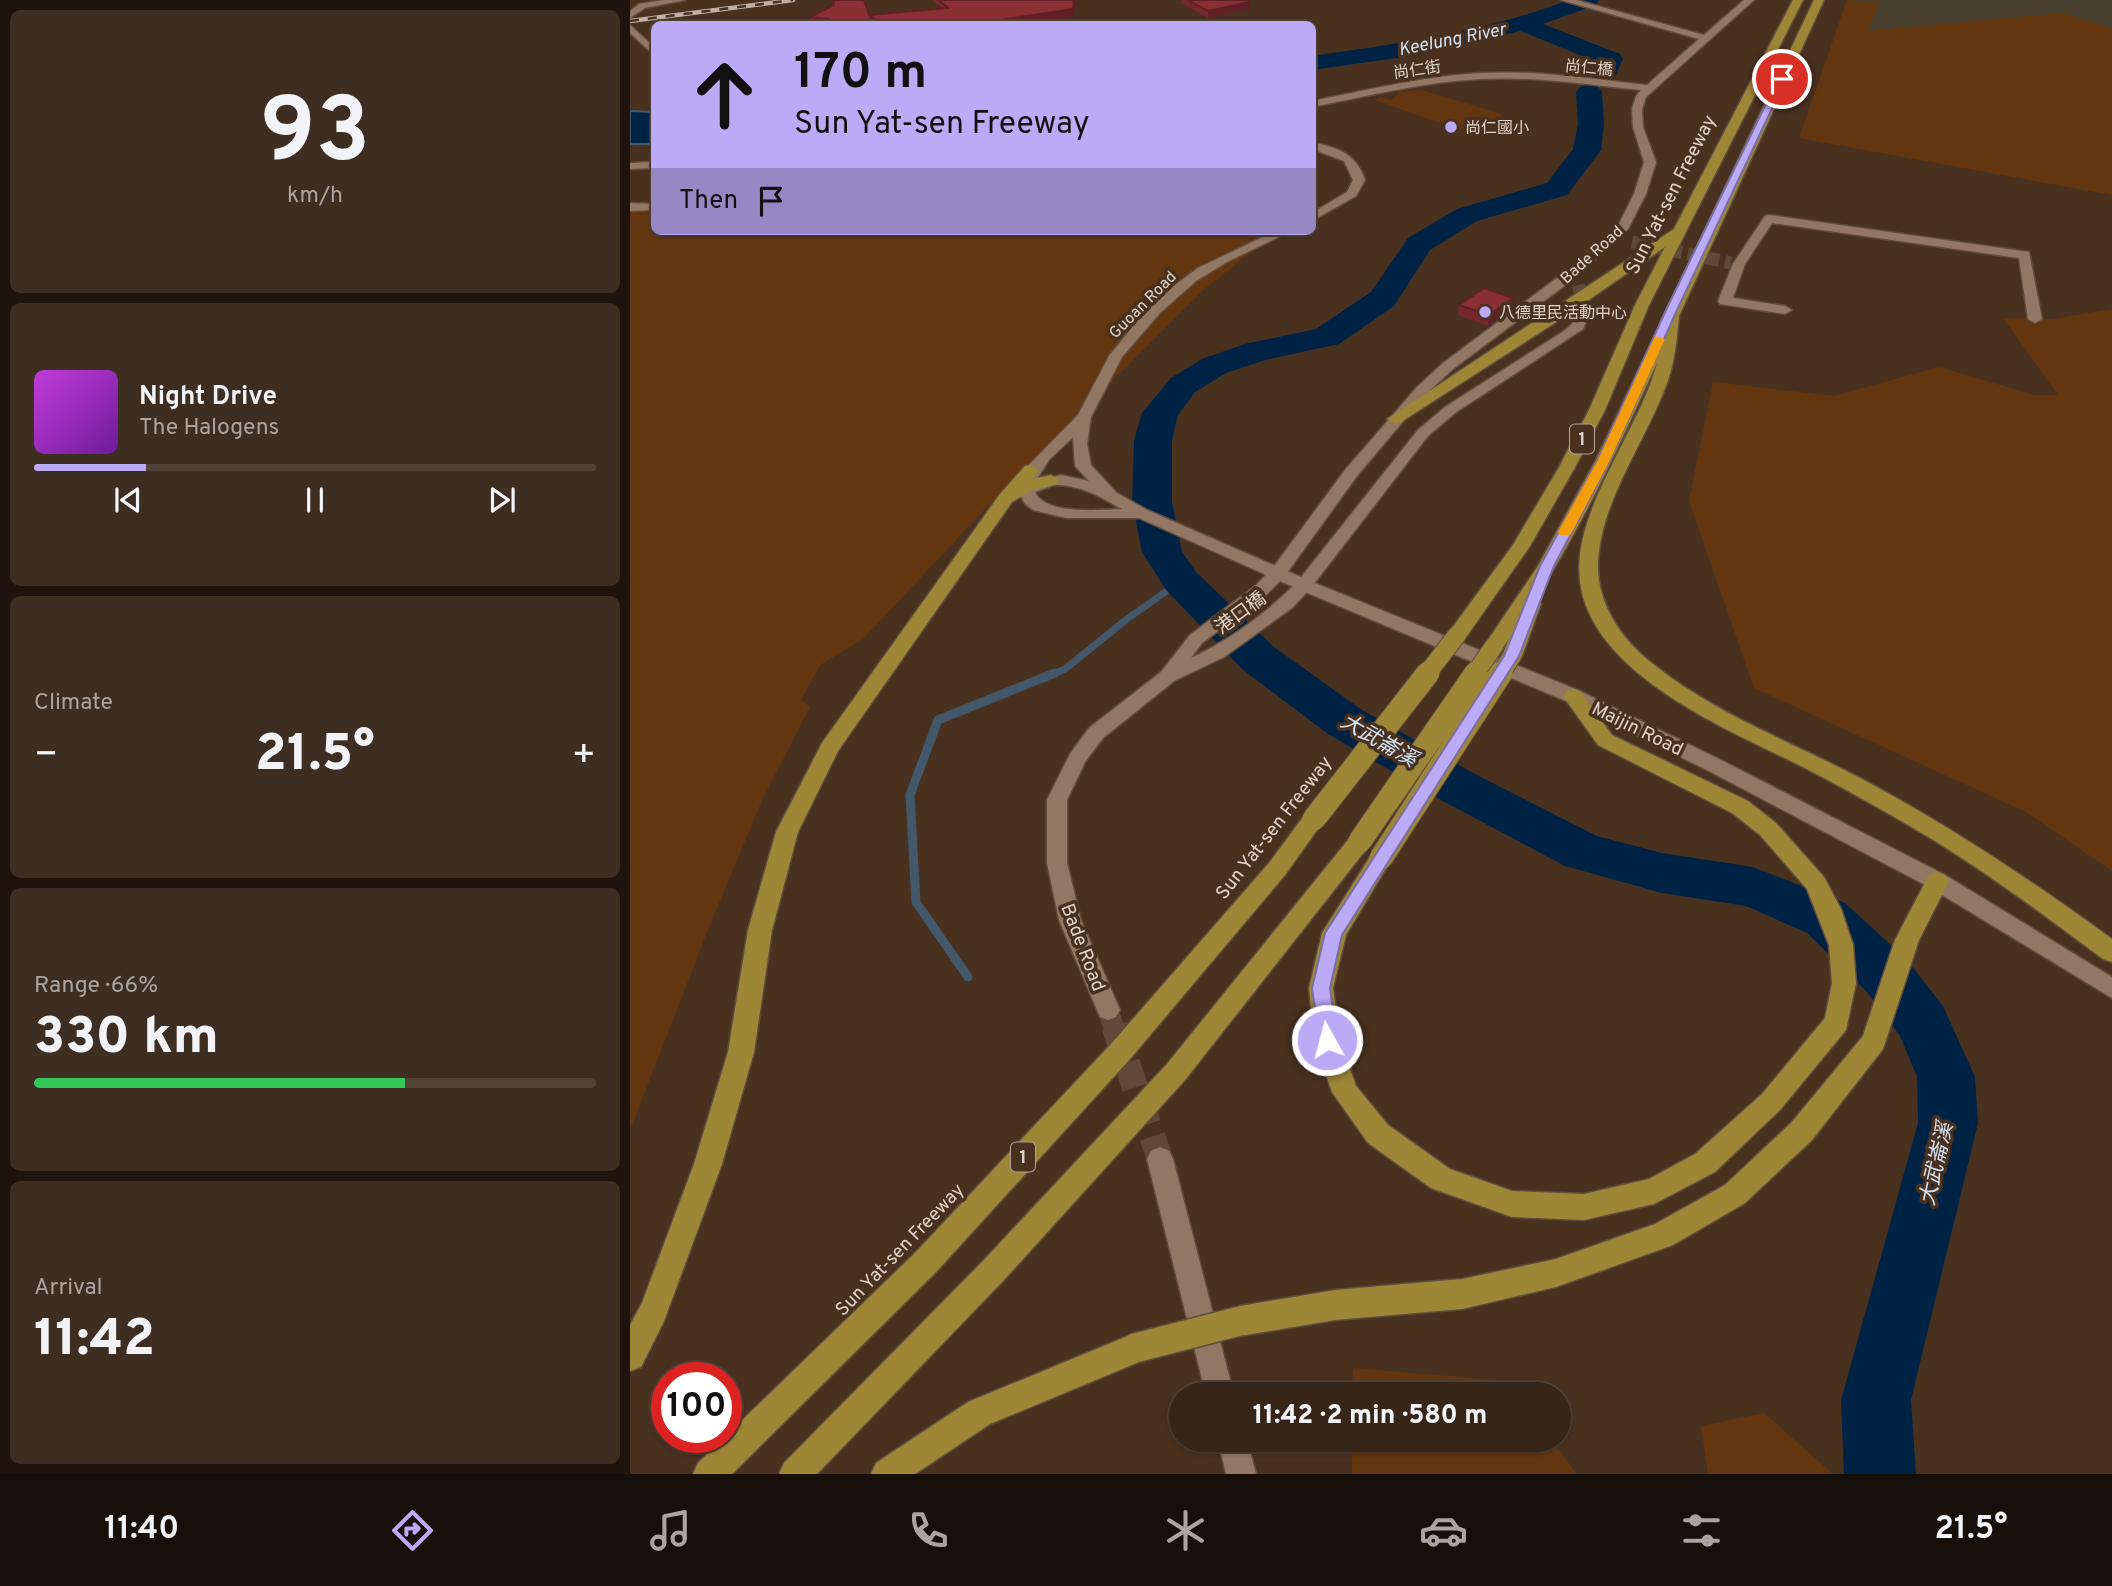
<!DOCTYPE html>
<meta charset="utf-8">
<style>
body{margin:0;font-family:Overpass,"Noto Sans TC",sans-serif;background:#3e2d21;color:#f1f3f6;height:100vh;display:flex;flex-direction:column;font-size:26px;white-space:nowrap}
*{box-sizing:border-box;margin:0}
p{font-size:23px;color:#aaa5a2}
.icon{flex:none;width:38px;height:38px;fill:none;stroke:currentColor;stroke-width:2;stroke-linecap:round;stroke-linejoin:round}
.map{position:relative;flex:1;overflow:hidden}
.panel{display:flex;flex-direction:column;gap:10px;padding:10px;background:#1e140d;width:630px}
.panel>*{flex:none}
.hud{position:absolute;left:21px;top:21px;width:665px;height:214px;border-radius:10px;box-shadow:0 2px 5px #0004,0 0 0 2px #514237;background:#bbaaf6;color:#111;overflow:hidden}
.speed{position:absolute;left:21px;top:1362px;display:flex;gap:14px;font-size:35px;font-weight:700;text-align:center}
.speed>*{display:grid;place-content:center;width:91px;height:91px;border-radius:50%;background:#372518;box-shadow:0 2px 5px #0004,0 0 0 2px #514237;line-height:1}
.speed .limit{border:10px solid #d22;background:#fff;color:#111}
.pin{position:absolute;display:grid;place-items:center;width:60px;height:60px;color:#fff;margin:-30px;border:4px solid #fff;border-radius:50%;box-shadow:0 2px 7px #0007}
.me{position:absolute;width:77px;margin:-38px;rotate:353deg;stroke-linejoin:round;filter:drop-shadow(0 0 5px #0008)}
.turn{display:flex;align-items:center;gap:24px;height:147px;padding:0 28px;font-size:32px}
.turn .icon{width:91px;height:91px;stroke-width:2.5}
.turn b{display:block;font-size:49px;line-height:60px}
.then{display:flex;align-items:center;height:66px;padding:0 28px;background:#0003;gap:14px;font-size:26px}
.big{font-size:52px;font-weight:800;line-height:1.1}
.panel .widget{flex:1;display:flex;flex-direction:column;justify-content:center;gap:10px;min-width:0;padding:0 24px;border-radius:10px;background:#3e2d21}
.panel .dial{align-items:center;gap:0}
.dial b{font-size:91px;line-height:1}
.song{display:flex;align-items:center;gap:21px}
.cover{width:84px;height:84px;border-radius:10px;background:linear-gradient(135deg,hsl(290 70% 55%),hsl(280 70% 35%))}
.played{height:7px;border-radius:4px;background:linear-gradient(90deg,#bbaaf6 20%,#514237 20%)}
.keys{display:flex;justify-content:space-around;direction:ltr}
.heat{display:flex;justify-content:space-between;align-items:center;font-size:38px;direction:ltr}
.charge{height:10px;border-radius:5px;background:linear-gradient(90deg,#34c759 66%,#514237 0)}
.trip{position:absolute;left:539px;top:1382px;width:402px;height:70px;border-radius:35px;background:#372518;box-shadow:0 2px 5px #0004,0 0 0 2px #514237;font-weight:800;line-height:70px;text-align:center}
.dock{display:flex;height:112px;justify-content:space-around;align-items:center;background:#160f0a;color:#aaa5a2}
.dock .icon{width:49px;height:49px}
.dock .selected{color:#bbaaf6}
.dock b{font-size:32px;color:#f1f3f6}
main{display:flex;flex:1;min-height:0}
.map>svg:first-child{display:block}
</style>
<main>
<section class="panel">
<div class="widget dial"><b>93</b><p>km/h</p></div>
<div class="widget">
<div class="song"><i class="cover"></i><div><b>Night Drive</b><p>The Halogens</p></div></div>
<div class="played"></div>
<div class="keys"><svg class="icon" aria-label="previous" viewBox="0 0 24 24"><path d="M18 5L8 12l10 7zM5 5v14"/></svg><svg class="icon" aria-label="pause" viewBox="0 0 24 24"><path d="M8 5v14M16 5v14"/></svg><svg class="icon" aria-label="next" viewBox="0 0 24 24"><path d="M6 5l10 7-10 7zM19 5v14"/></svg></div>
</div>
<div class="widget"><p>Climate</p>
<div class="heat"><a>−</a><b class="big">21.5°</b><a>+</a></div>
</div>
<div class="widget"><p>Range · 66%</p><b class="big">330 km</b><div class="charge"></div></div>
<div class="widget"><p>Arrival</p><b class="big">11:42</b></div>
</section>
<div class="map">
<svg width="1482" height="1474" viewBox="0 0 1482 1474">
<rect width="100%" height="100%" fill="#493120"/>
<path fill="#473e2d" d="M1221 0H1482V45L1225 42Z"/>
<path fill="#643610" d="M1217 0 1249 2 1238 31 1432 13 1482 28V195L1169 138Z
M791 90 869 113 875 121 872 129 850 132 859 136 853 138 745 100 751 97 761 100 770 92Z
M0 212H24V231H648L572 291 372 491 233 639 190 665 171 700 180 707 133 798 77 932 0 1130Z
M1482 309V871L1396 812 1124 688 1059 501 1083 382 1204 396 1309 367 1404 395H1428L1373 318 1422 319Z
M723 1368 876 1381 887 1395H722Z
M1134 1413 1203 1474H1078L1071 1426Z
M722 1440H922L947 1474H722Z"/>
<path fill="#002345" stroke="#44586c" stroke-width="2" d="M0 111 24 112V144H0Z"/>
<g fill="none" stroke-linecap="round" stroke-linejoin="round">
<path stroke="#44586c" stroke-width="7" d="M421 675 435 669 497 619 551 581"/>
<path stroke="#44586c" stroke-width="9" d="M338 977 286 902 280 795 308 720 425 673"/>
<path fill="#002345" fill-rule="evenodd" d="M938 0H969L966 5 913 24 990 54 993 59 981 85 972 87 963 85 960 80 967 62 890 31 788 55 682 70V56C769 44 856 32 938 0Z
M959 84 968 87 972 92 974 124 971 150 937 195 847 221 800 250 764 306 709 344 635 360 596 373 565 392 548 415 542 440V502L552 552 566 572 644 647 732 710 845 774 967 836 1032 853 1123 867 1215 903 1277 960 1313 1006 1345 1077 1348 1123 1281 1400 1286 1474H1214L1211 1400 1288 1123 1287 1077 1270 1036 1237 992 1177 933 1116 906 1032 893 935 866 811 800 698 734 612 669 536 590 512 552 502 502 504 440 512 413 541 378 572 359 615 344 686 329 741 292 778 238 827 209 917 183 943 149 948 124 946 92 950 87Z"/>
<path stroke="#604939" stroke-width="13" stroke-dasharray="13 6" stroke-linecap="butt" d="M1002 242 1101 263
M948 285 955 308"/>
<path stroke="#604939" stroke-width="21" stroke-dasharray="21 10" stroke-linecap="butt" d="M478 1010 484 1028"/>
<path stroke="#604939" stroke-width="26" stroke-dasharray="26 13" stroke-linecap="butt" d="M484 1026 530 1159"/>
<g stroke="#604c3e" stroke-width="3">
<path id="minor" d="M33 0H55L15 8 0 18V11L9 4Z
M931 0H946L1074 35 1114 0H1124L1016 97 1012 109 1013 127 1026 162 1016 194 998 229 949 275 823 369 797 393 727 476 654 577 637 594 572 643 561 658C600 640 638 612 668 581L788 430 815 407 934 331 942 324 950 305 955 304 962 308 953 329 825 413 798 436 680 589 662 608 594 657 544 681 473 738 455 762 437 800V863L451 920 490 1010 486 1017 478 1020 470 1017 429 920 417 863V800L440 754 459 728 531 672 560 635 625 586 642 569 715 470 787 387 813 363 939 269 989 224 1004 194 1014 162 1003 127 1002 109 1006 96 1011 90C958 85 905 76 851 79 794 82 738 96 682 107V101C738 90 795 76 852 73 907 70 962 79 1017 85L1069 39Z
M0 25 24 47V55L0 33Z
M24 162V168L0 169V163Z
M1139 215 1399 252 1412 319 1405 323 1398 319 1389 258 1142 223 1115 264 1103 298 1155 306 1162 310 1155 314 1090 304 1088 301 1103 264 1135 216Z
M530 1147 539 1151 543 1159 604 1395H576L517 1159 521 1151Z
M588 1440H617L626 1474H596Z"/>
</g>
<g stroke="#604c3e" stroke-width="3">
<path id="tertiary" d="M682 142C708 148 726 153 735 180L726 196 682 221V213L717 192 723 180 714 161 682 149Z
M0 203 24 204V210L0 211Z
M645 231H661L597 262 566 281 530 313 492 357 461 417 457 444 461 465 487 493 517 510 680 581 950 691 1093 761 1315 875 1482 977V998L1299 887 1079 771 936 701 668 589 509 518H436L403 510 395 504 388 491 390 480 396 468 448 415 479 356 509 319 545 285 568 268ZM443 437 445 466 459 481 431 475 405 482 419 460ZM424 485C449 484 471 497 492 509 470 510 415 515 405 492Z"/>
</g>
<g stroke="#604c3e" stroke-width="3">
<path id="motorway" d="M1163 0H1173L1019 305 975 410 944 469 900 546 834 640H820L817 635 883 545 928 469 959 410 1005 305 1035 247 937 315 771 422 765 424 757 419 1044 229Z
M1184 0H1194L1049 316C1047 338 1045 362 1037 383 1016 441 972 498 968 561 966 603 991 639 1023 664 1085 714 1162 742 1232 779 1320 826 1401 880 1482 939V962L1473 959C1414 915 1354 870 1290 832 1251 809 1210 786 1169 765 1097 729 961 674 950 581 941 512 1010 430 1027 363 990 444 953 525 905 599L911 604 892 656 889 661H875L872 656 879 638 871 651H857L854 646 908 566 966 460Z
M401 465 409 470 402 479 421 475 430 480 427 484 402 490 382 502 208 751 168 832 142 930 124 1052 92 1164 34 1321 11 1367 0 1371V1325L12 1303 64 1164 98 1052 118 930 146 832 192 743 370 494 395 466Z
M943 689 950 691 982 735 1118 801 1146 823 1194 877 1211 909 1223 945 1226 983 1216 1030 1150 1110 1085 1172 1024 1204 954 1220 882 1217 801 1188 738 1143 702 1092 684 1040 679 988 692 933 743 852 751 849 759 852 762 858 716 935 703 988 710 1040 726 1086 758 1125 820 1169 882 1191 954 1194 1019 1179 1065 1154 1132 1094 1195 1018 1202 983 1199 945 1177 889 1130 835 1102 813 968 745 933 696 936 691Z
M684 811 692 813 695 819 655 875 500 1059 306 1272 102 1474H63L68 1463 286 1252 482 1043 639 863 676 813Z
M730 832 738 835 741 841 738 847 555 1080 373 1281 187 1474H149L154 1463 353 1261 537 1064 722 835Z
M1307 872 1315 875 1319 881 1289 940 1253 1049 1182 1140 1115 1203 1043 1245 926 1287 832 1309 705 1320 610 1336 599 1332 595 1321 599 1310 610 1306 705 1290 832 1279 926 1259 1025 1224 1095 1185 1162 1122 1233 1036 1265 940 1299 875Z
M505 1333 516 1337 520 1348 516 1359 360 1424 285 1474H241L246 1463 338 1402Z"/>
</g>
<use href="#minor" fill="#937765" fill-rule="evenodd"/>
<use href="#tertiary" fill="#937765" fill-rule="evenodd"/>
<use href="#motorway" fill="#9d8636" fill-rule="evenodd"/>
<g stroke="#c1b0a5" stroke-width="4.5">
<path id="rail" d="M0 21 163 0"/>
</g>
<use href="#rail" stroke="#493120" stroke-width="2.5" stroke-dasharray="9" stroke-linecap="butt"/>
<g stroke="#604c3e" stroke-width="20" stroke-linecap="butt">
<path id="motorway-bridge-far2" d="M796 675 827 635
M844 675 864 646
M870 675 882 656"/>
</g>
<g stroke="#604c3e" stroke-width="25" stroke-linecap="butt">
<path id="motorway-bridge-far1" d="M684 819 798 673
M730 841 846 673
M751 858 871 673"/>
</g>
<g stroke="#604c3e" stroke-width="32" stroke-linecap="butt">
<path id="motorway-bridge" d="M505 1348 610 1321"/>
</g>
<use href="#motorway-bridge-far2" stroke="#9d8636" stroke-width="18"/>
<use href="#motorway-bridge-far1" stroke="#9d8636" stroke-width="23"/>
<use href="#motorway-bridge" stroke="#9d8636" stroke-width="29"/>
</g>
<path fill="#77282c" d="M302 0H445L444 17 395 24H183L180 17 239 15 312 8Z
M551 0H617L620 9 578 18 551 3Z
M829 305 882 308 858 326 828 315Z"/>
<path fill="#612124" d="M445 0 444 17 395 24H344Z
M620 2V9L578 18V11Z
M883 298 882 308 858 326 859 315Z"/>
<path fill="#8a2f33" stroke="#612124" stroke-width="2" d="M203 0H234L239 15 318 8 309 0H444L443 9 344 24H254L240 16 243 24H189L198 19 180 17 204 5Z
M558 0H617L620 2 578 11Z
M854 288 883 298 859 315 829 305Z"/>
<path fill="#bbaaf6" stroke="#7a6ea0" stroke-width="2" d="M1152 77 1156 79 1047 310 980 460 924 566 889 656 712 935 700 988 707 1040 704 1046 697 1049 690 1046 682 988 695 933 874 656 910 566 968 460 1036 310 1148 79Z"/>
<path fill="#f59e0b" d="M1025 336 1035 339 980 460 942 532 940 535H930L928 532 968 460Z"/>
<g fill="#bbaaf6" stroke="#493120" stroke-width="2.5">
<circle cx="821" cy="127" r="7"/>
<circle cx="855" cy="312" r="7"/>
</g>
<g text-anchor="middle" stroke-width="7" stroke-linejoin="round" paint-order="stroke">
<g font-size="16" fill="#e1d2c8" stroke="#493120">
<text transform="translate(959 67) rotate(5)" y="6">尚仁橋</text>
<text transform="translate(787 69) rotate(-8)" y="6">尚仁街</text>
<text transform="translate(961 254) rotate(-42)" y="6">Bade Road</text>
<text transform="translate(512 304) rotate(-45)" y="6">Guoan Road</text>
</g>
<g font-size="16" fill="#e1d2c8" stroke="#493120" text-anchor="start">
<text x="835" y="133">尚仁國小</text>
<text x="869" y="318">八德里民活動中心</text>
</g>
<g font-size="18" font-style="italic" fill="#d2e3f5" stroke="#493120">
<text transform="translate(822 39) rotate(-11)" y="6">Keelung River</text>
</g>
<g fill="#493120" stroke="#b3a296" stroke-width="2">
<rect x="940" y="424.5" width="24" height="29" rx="5"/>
<rect x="381" y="1142.5" width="24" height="29" rx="5"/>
</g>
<g font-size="18" font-weight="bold" fill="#e1d2c8">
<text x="952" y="445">1</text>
<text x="393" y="1163">1</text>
</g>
<g font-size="19" fill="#e1d2c8" stroke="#493120">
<text transform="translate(1040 194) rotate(-63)" y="7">Sun Yat-sen Freeway</text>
<text transform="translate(610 612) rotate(-36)" y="7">港口橋</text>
<text transform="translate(1008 728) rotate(26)" y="7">Maijin Road</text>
<text transform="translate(643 827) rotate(-52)" y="7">Sun Yat-sen Freeway</text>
<text transform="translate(454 947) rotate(69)" y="7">Bade Road</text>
<text transform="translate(269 1249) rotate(-46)" y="7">Sun Yat-sen Freeway</text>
</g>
<g font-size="21" font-style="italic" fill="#d2e3f5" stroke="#493120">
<text transform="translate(749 740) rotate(30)" y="7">大武崙溪</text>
<text transform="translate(1306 1164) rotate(-77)" y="7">大武崙溪</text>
</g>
</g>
</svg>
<div class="speed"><div class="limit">100</div></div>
<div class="pin" style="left:1152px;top:79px;background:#d93025"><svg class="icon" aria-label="arrive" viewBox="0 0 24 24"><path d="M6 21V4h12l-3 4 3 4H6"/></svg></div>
<svg class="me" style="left:697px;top:1040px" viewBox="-20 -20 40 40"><circle r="17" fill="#bbaaf6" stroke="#fff" stroke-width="3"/><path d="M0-11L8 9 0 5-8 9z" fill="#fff"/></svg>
<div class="trip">11:42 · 2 min · 580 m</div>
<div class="hud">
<div class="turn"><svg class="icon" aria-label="ahead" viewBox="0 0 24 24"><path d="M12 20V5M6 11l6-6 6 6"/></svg><div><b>170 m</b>Sun Yat-sen Freeway</div></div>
<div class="then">Then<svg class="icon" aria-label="arrive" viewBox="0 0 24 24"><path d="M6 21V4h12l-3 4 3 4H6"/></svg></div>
</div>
</div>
</main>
<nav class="dock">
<b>11:40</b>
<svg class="icon selected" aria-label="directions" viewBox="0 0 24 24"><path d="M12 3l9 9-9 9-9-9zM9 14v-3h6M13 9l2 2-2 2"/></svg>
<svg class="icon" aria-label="music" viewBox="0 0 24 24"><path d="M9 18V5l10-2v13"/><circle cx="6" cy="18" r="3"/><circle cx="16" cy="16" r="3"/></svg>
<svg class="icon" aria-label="phone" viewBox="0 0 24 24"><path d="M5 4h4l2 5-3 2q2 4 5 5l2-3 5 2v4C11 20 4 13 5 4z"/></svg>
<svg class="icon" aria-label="climate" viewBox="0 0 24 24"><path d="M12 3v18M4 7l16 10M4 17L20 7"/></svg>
<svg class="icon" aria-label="car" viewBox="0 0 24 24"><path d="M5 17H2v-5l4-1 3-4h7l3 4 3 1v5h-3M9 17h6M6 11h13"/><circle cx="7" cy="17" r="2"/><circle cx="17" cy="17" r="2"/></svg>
<svg class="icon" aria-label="filters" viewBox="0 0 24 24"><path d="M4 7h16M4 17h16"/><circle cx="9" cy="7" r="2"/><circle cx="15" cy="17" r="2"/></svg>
<b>21.5°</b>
</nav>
